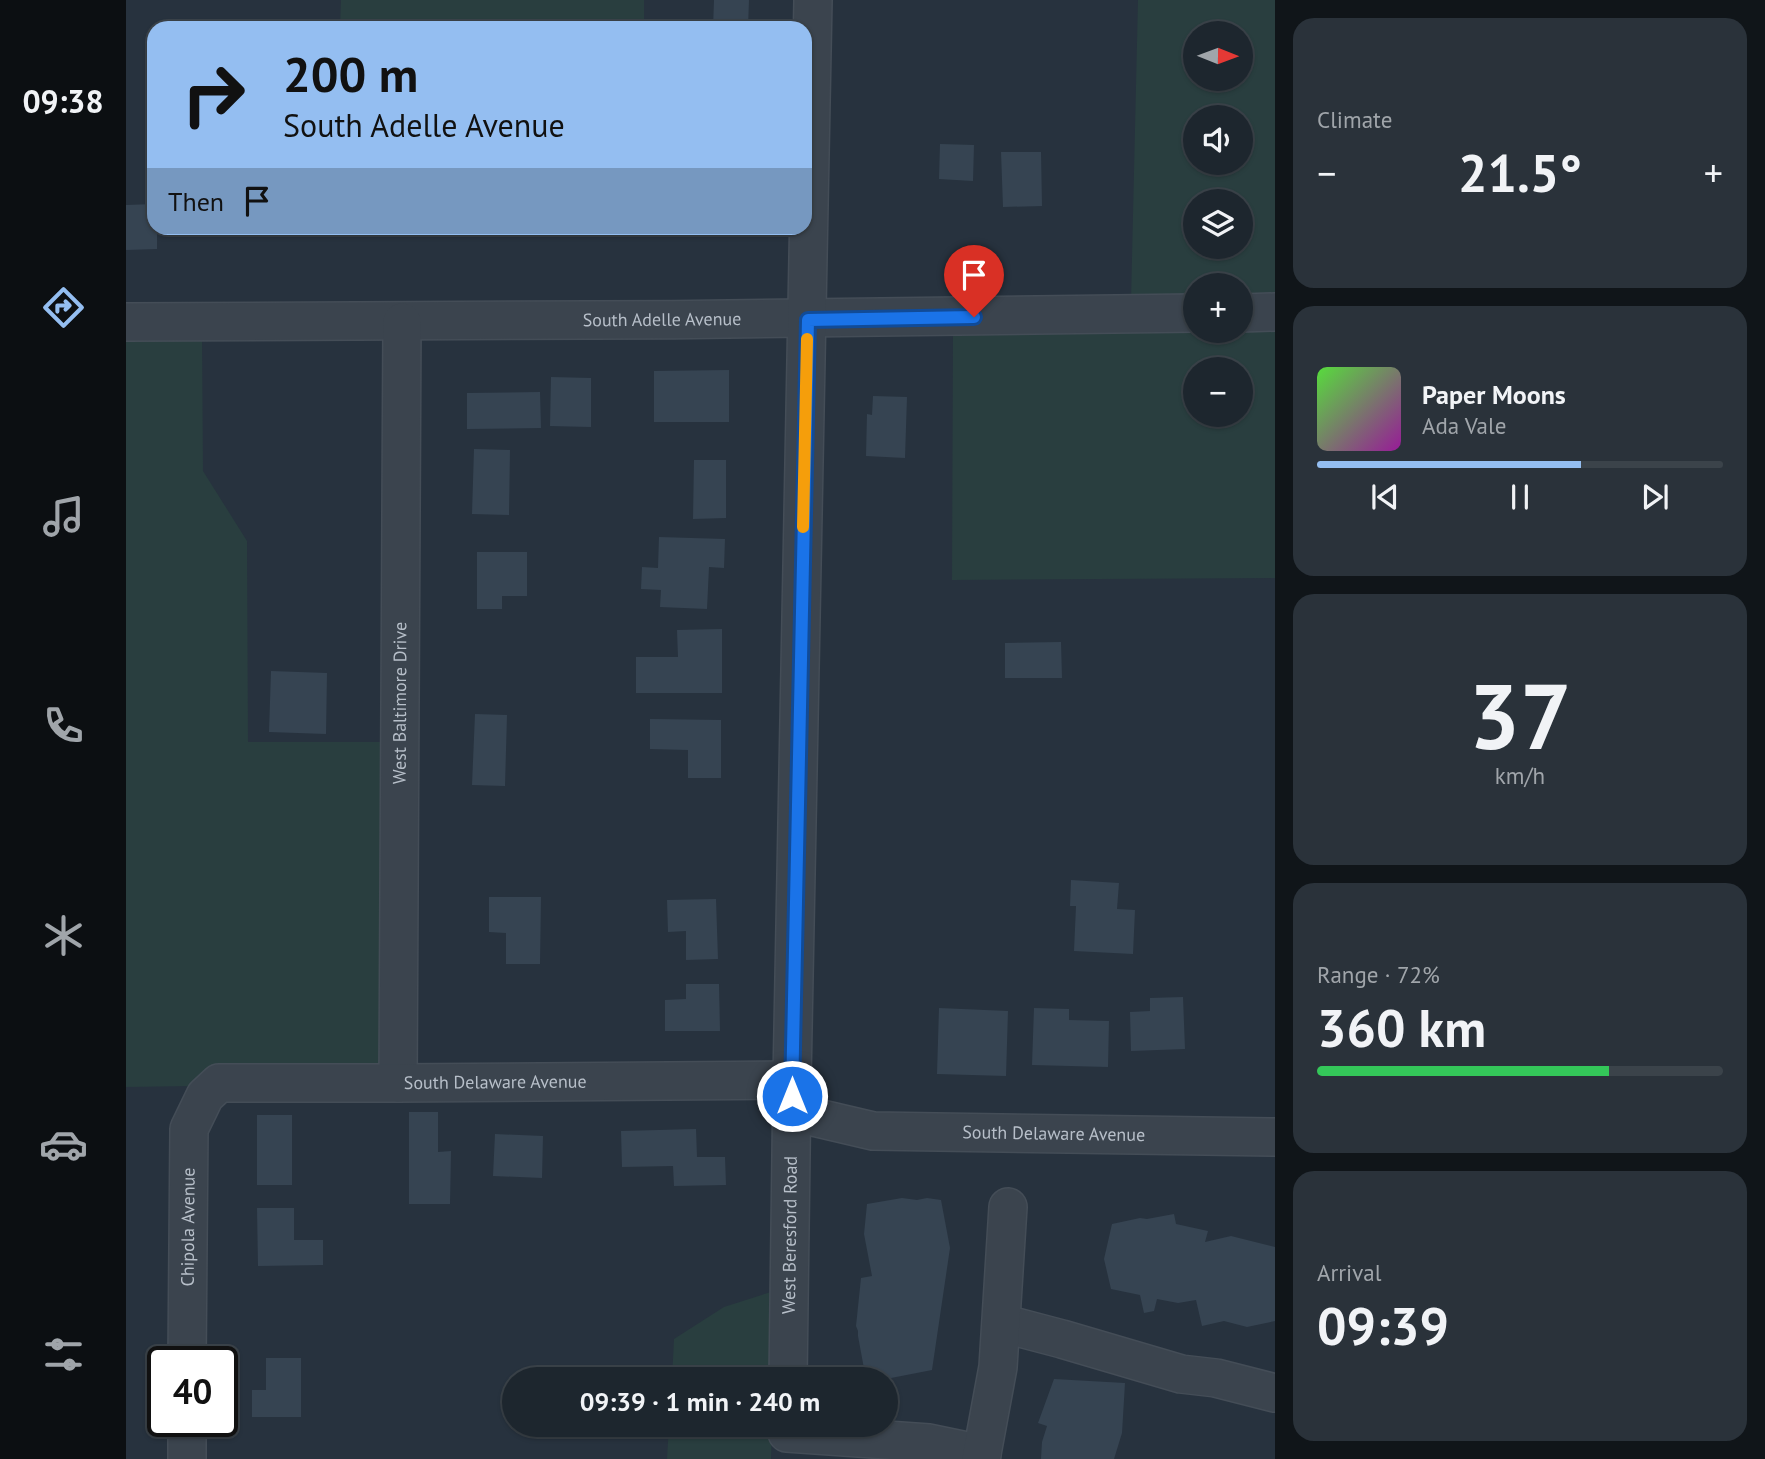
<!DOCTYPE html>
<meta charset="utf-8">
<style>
body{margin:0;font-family:"PT Sans",sans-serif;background:#2a323a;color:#f1f3f6;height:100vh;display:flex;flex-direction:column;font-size:26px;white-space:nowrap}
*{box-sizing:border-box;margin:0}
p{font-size:23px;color:#a0a5aa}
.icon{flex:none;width:38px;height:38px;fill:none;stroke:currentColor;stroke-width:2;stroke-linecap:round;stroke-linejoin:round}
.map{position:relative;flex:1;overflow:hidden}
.drawer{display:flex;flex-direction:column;gap:18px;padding:18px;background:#101519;width:490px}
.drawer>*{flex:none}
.banner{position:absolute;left:21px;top:21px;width:665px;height:214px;border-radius:21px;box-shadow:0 2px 5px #0004,0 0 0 2px #3b434a;background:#94bef1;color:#111;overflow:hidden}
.needle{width:46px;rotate:91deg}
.buttons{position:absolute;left:1057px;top:21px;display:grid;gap:14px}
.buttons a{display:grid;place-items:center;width:70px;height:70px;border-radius:50%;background:#1d262e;box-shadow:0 2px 5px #0004,0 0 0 2px #3b434a;font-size:35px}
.speed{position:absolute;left:21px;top:1346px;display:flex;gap:14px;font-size:35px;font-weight:700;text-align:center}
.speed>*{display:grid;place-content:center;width:91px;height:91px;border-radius:50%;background:#1d262e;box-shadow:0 2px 5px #0004,0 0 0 2px #3b434a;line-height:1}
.speed .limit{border:4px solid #111;border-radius:10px;background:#fff;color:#111}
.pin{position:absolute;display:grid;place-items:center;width:60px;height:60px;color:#fff;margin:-72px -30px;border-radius:50% 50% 50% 0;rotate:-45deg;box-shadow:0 0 7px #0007}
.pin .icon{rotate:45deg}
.me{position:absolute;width:77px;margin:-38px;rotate:0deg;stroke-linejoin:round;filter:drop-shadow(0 0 5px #0008)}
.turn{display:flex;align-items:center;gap:24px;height:147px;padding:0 21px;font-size:32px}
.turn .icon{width:91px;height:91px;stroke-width:2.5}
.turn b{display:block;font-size:49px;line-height:60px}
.then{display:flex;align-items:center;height:66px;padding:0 21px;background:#0003;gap:14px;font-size:26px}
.big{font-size:52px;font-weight:700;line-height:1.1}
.drawer .tile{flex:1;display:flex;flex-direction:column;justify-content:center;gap:10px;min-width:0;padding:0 24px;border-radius:21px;background:#2a323a}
.drawer .dial{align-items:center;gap:0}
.dial b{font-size:91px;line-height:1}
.song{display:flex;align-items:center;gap:21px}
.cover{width:84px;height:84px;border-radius:10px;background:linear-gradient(135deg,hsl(110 70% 55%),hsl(300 70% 35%))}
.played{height:7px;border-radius:4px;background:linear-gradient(90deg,#94bef1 65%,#3b434a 65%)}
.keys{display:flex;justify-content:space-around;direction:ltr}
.heat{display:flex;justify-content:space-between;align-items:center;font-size:38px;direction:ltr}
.charge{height:10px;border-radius:5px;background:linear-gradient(90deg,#34c759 72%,#3b434a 0)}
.trip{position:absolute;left:376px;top:1367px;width:396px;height:70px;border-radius:35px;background:#1d262e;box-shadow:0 2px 5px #0004,0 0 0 2px #3b434a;font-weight:700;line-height:70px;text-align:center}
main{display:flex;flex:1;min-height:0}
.tabs{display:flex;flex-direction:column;width:126px;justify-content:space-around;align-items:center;background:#0c0f12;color:#a0a5aa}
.tabs .icon{width:49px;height:49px}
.tabs .active{color:#94bef1}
.tabs b{font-size:32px;color:#f1f3f6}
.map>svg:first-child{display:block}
</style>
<main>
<nav class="tabs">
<b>09:38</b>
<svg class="icon active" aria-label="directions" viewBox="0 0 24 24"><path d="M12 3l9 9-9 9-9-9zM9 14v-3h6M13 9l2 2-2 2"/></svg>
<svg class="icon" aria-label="music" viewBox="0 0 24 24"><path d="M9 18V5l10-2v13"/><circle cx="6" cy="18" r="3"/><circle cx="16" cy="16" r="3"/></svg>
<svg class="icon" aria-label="phone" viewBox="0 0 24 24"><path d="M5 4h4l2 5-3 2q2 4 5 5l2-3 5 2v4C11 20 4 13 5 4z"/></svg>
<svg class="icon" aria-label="climate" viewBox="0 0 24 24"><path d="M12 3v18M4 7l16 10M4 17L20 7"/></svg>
<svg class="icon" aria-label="car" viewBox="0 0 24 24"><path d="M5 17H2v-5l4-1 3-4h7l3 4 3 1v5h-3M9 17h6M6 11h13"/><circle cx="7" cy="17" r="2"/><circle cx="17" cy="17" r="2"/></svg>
<svg class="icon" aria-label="filters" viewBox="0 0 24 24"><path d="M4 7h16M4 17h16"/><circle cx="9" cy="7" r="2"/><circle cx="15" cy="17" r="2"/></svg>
</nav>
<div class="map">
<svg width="1149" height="1459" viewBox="0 0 1149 1459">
<rect width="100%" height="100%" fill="#27323e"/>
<path fill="#293e3f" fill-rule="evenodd" d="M215 0H518V28H214Z
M1012 0H1149V299L1115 300V285H1069V300L1005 301ZM1069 33H1115V79H1069ZM1069 117H1115V163H1069ZM1069 201H1115V247H1069Z
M1149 326V578L826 580 827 331H1115ZM1069 369H1115V415H1069Z
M0 335H76L77 471 121 541 122 742H259L257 1070 67 1086 0 1087Z
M648 1291 647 1379H546L548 1339 598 1307Z
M543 1425H646L645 1459H541Z"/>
<path fill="#364452" d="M588 0H623L622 28H587Z
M814 144 848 145 847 181 813 179Z
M875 152H915L916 206 877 207Z
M28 204V228H31V249L0 250V205Z
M574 228H614V234H574Z
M603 370V422H528V371Z
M425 377 465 378V427L424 426Z
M414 392 415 428 341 429V393Z
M747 396 781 397 779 458 740 456 741 414 746 415Z
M348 449 384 450 383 515 346 514Z
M568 460H600V518L567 519Z
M533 537 599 539 598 568 583 567 581 609 534 607 535 590 515 589 516 567 532 568Z
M351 552H401V596H376V609H351Z
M596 629V693H510V657H552L551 630Z
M935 642 936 678H879V643Z
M145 671 201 673 200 734 143 732Z
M349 714 381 715 379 786 346 785Z
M524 719 595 720V778H562V750L524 749Z
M945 880 993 883 991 909 1009 910 1007 954 948 951 950 906H944Z
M363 897H415L414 964H380V933L363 932Z
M590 899 592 959 560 960V931L542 932 541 900Z
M560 984H593L594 1031H539V1000L560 999Z
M1057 997 1059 1049 1005 1051 1004 1012 1024 1011V998Z
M813 1008 882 1011 880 1076 811 1074Z
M908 1008 943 1009V1020L983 1021 982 1067 906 1065Z
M283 1112H312V1152L325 1151 324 1204H283Z
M131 1115H166V1185H131Z
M570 1129 571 1157H599L600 1185 548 1186 547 1166 496 1167 495 1131Z
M369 1134 417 1136 416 1178 367 1176Z
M776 1198 791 1200 801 1198 815 1200 824 1248 806 1370 765 1378 739 1374 732 1336V1331L730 1326 735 1278 746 1276 738 1234 741 1204Z
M131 1208H168V1240H197V1265L132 1266Z
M1048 1214 1050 1224 1082 1231 1079 1242 1105 1236 1149 1247V1321L1121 1327 1098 1321 1076 1326 1070 1300 1052 1303 1031 1299 1028 1311 1018 1313 1014 1295 985 1289 978 1259 986 1224 1014 1218 1021 1219Z
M140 1358H175V1417H126V1390H140Z
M928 1379 999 1383 996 1433 988 1459H915L916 1442 921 1426 912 1423Z"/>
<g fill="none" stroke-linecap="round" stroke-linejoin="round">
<g stroke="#444d57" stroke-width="40">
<g id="minor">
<path d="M1115 313 1149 312"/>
<path id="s1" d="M0 322C356 322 713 319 1069 313"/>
<path id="s2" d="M272 1083 276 322"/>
<path id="s3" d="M666 1112 747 1131 1149 1137"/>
<path d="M875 1323 936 1339 1055 1374 1090 1378 1149 1393"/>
<path id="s4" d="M61 1362 63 1129 79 1096 93 1083H272L666 1080"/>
<path id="s5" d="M662 1379 666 1080 687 0"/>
<path d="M661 1433 803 1443 856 1454"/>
<path d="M61 1459V1421"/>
<path d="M855 1459 872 1367 882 1207"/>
</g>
</g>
<use href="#minor" stroke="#3b444e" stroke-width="37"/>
</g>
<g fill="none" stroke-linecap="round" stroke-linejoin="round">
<g stroke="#114b97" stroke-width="18">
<path id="route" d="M666 1096 682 320 848 317"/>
</g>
<use href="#route" stroke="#1a73e8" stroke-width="12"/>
<path stroke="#f59e0b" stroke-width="12" d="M677 527 681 339"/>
</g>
<g text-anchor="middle" stroke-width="7" stroke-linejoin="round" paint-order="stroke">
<g font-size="18" fill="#b7bfc9" stroke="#202933">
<text dy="6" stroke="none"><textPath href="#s1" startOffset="536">South Adelle Avenue</textPath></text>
<text dy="6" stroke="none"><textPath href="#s2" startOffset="380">West Baltimore Drive</textPath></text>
<text dy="6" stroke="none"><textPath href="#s4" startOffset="565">South Delaware Avenue</textPath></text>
<text dy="6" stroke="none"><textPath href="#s3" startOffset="264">South Delaware Avenue</textPath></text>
<text dy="6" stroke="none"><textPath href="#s4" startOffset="135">Chipola Avenue</textPath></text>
<text dy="6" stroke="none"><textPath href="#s5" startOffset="144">West Beresford Road</textPath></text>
</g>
</g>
</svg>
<div class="buttons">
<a><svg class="needle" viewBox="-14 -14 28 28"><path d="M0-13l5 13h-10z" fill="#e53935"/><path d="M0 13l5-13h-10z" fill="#a0a5aa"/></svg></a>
<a><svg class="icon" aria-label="sound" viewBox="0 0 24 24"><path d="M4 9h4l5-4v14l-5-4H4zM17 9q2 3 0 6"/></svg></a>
<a><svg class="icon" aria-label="layers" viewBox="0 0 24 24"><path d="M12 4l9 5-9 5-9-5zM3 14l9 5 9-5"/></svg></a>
<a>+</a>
<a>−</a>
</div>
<div class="speed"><div class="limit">40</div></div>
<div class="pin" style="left:848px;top:317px;background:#d93025"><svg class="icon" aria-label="arrive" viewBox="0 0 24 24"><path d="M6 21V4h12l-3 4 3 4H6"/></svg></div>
<svg class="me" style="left:666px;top:1096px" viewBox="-20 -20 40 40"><circle r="17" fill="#1a73e8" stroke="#fff" stroke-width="3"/><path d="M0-11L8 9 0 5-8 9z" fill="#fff"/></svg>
<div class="trip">09:39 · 1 min · 240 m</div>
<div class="banner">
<div class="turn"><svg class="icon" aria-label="right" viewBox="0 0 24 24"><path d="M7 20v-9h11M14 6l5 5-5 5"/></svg><div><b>200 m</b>South Adelle Avenue</div></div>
<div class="then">Then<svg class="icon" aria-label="arrive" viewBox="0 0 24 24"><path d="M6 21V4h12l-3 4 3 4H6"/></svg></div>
</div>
</div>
<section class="drawer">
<div class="tile"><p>Climate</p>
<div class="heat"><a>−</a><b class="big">21.5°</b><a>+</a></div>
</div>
<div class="tile">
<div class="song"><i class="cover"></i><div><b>Paper Moons</b><p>Ada Vale</p></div></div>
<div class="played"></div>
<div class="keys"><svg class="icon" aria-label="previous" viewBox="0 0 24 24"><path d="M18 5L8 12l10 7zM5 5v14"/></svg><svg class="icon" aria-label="pause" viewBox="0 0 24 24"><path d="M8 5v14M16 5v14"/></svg><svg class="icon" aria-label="next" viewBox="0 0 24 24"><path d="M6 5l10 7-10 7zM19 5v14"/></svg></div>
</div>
<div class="tile dial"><b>37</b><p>km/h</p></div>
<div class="tile"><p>Range · 72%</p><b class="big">360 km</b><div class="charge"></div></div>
<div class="tile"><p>Arrival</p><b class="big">09:39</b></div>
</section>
</main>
